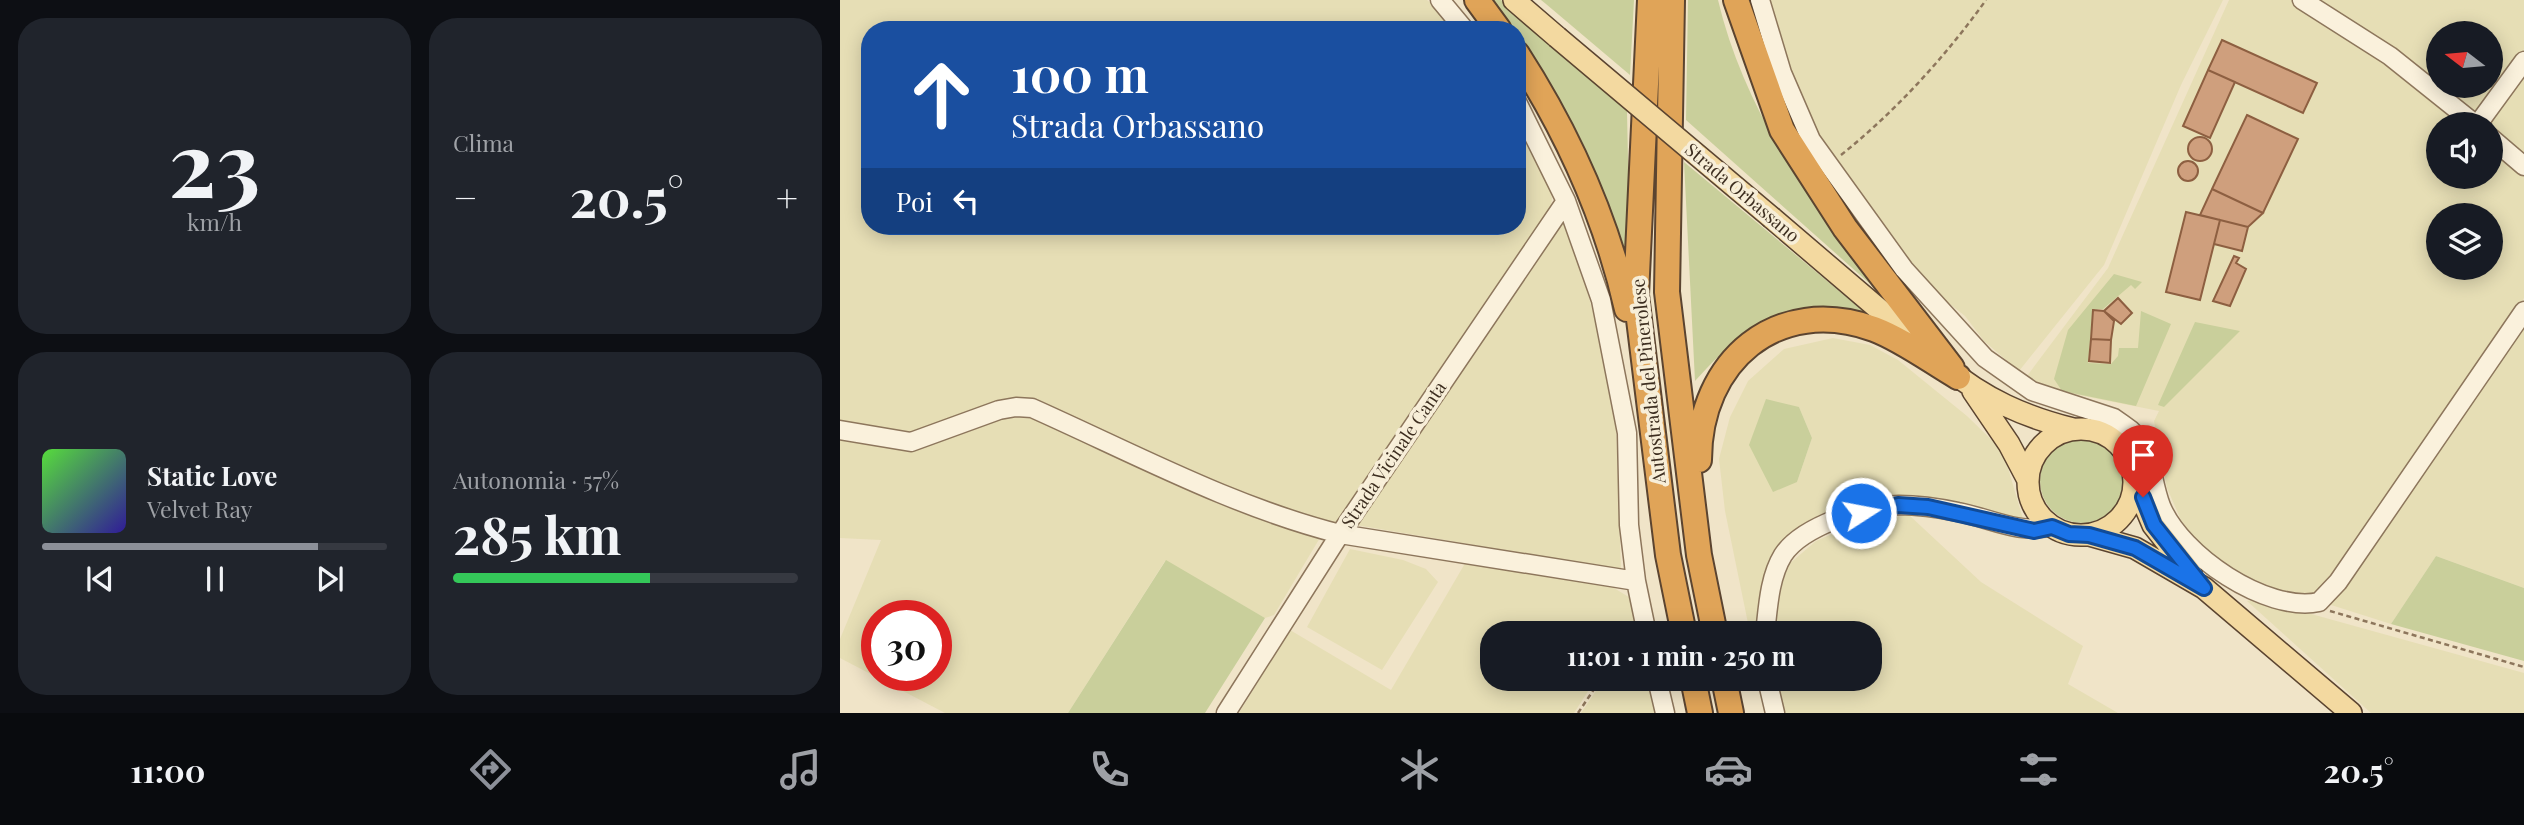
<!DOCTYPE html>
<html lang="it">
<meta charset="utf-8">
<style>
body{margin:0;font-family:"Playfair Display",serif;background:#20242c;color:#f1f3f6;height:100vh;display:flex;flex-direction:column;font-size:26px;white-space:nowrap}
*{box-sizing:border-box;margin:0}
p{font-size:23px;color:#9ea1a6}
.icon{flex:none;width:38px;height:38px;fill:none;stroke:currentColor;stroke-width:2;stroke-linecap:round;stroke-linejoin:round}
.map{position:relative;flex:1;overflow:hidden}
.drawer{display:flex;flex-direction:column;gap:18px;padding:18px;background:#0d0f14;width:840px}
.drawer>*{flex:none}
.hud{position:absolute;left:21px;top:21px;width:665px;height:214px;border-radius:28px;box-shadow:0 4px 18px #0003;background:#1a4fa0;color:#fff;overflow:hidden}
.needle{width:46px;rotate:286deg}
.buttons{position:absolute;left:1586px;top:21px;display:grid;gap:14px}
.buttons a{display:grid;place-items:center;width:77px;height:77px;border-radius:50%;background:#171b24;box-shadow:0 4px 18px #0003;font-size:35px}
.speed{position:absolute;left:21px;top:600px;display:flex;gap:14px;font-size:35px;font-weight:700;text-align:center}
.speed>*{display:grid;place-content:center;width:91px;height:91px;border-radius:50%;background:#171b24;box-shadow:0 4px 18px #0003;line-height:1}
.speed .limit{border:10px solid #d22;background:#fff;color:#111}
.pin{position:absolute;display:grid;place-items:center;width:60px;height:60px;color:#fff;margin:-72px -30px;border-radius:50% 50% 50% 0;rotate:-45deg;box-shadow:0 0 7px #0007}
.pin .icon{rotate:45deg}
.me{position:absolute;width:77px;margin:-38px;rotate:79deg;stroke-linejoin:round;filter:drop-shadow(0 0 5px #0008)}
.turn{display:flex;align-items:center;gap:24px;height:147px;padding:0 35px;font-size:32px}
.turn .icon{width:91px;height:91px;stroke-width:2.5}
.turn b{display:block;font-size:49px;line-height:60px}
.then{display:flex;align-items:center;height:66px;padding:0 35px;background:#0003;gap:14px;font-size:26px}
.big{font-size:52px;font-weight:700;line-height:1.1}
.drawer .tile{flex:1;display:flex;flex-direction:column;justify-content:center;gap:10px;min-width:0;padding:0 24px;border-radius:28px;background:#20242c}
.drawer .dial{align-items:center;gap:0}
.dial b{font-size:91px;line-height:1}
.song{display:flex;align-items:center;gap:21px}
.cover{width:84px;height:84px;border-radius:10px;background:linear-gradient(135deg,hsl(110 70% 55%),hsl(250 70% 35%))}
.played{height:7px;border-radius:4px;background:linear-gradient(90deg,#8c9099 80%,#363941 80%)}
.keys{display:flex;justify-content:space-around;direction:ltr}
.heat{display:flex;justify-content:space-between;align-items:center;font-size:38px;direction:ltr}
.charge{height:10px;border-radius:5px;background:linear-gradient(90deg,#34c759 57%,#363941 0)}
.drawer .tiles{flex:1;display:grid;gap:18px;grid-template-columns:repeat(2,1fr)}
.trip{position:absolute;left:640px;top:621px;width:402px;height:70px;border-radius:28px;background:#171b24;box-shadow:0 4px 18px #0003;font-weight:700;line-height:70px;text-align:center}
.menu{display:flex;height:112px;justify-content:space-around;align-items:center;background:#090b0e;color:#9ea1a6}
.menu .icon{width:49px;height:49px}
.menu .active{color:#8c9099}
.menu b{font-size:32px;color:#f1f3f6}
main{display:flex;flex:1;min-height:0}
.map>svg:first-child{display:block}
</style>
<main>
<section class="drawer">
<div class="tiles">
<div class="tile dial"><b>23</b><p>km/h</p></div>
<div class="tile"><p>Clima</p>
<div class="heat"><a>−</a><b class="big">20.5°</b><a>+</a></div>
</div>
<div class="tile">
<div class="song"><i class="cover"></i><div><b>Static Love</b><p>Velvet Ray</p></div></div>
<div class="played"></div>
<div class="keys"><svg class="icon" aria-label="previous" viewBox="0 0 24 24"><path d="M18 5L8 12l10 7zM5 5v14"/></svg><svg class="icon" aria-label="pause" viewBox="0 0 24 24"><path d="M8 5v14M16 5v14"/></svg><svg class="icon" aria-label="next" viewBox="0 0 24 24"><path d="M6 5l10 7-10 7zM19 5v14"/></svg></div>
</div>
<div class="tile"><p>Autonomia · 57%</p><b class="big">285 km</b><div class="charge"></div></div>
</div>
</section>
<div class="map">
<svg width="1684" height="713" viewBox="0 0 1684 713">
<rect width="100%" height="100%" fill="#f0e4c8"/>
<path fill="#e6deb5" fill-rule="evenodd" d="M0 0H587L601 11 617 30H30V226H677V112L707 177 712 198 710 213 507 512 494 525 407 497 200 405 83 432 65 434 0 424Z
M930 0H1383L1341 85 1264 265 1179 371 1144 341 1125 316 1091 289 978 133 955 90Z
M1389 0H1455L1525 46 1624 124H1598V177H1650V147L1684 176V298L1480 595 1459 598 1425 588 1390 572 1359 546 1341 520 1327 488 1314 421 1319 411 1203 388 1187 376 1268 268ZM1598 215H1650V268H1598Z
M1474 0H1684V49L1638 112 1629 114ZM1598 33H1650V86H1598Z
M1684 71V160L1652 131 1649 121Z
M725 212 767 362 776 425 781 570 516 525Z
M1684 322V588L1596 556 1551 624 1488 604Z
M993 338 1030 345 1058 360 1127 416 1163 451 1183 519 1078 500 951 536 919 633H910L885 511 879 459 890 417 908 381 944 349ZM959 407 972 438 957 482Z
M186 413 481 536 434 615 425 618 325 561 228 713H105L0 658V639L41 540 0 538V436L72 448 159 417ZM37 616H96V676H37Z
M1069 515 1141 582 1243 646 1228 684 1278 713H943L936 679H1031V634H934V613L948 565 976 541 1020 522Z
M510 549 563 560 586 569 598 582 542 670 467 627Z
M627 560 764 582 792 599 797 619 787 633 653 634V679H756L734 713H399L450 630 551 690Z
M1417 599 1684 673V713H1531L1407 601Z
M764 679H810L818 713H741Z"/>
<path fill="#c9cf9b" d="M649 0H661L787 111 790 257 786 259C754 176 728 110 677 37V30H672Z
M701 0H794L790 75 706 4Z
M848 0H878C904 110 971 203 1038 291L846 120Z
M844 162 1034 320C941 300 918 313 855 381Z
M1274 274 1302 282 1295 289 1291 285 1263 309H1253L1248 363 1271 364 1278 356 1279 348H1298L1301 311 1331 324 1296 406 1222 391 1214 379 1228 330Z
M1355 322 1400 331 1324 407 1318 405Z
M926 399 959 407 972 438 957 482 933 492 909 445Z
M1200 481a42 42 0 1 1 84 0a42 42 0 1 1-84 0Z
M1596 556 1684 588V661L1551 624Z
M326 560 425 618 365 713H228Z"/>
<path fill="#cf9f7d" stroke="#8d5f41" stroke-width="2" d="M1382 40 1477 83 1463 113 1368 70Z
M1368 70 1395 82 1370 138 1343 126Z
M1407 115 1458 139 1423 213 1372 189Z
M1348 149a12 12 0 1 1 24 0a12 12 0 1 1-24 0Z
M1338 171a10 10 0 1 1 20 0a10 10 0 1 1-20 0Z
M1372 189 1423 213 1408 227 1360 215Z
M1346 212 1380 220 1360 300 1326 292Z
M1380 220 1408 227 1402 251 1374 244Z
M1394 256 1399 258 1396 263 1406 269 1390 306 1373 301Z
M1278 298 1292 313 1281 324 1264 311Z
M1253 310 1264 311 1274 321 1271 340 1251 339Z
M1251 339 1271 340 1270 363 1249 361Z"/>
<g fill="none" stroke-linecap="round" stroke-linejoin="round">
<g stroke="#8d765c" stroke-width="21">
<path id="minor" d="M600 0 625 30
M920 0 942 73 971 140 1064 269 1145 358 1192 391 1274 418 1284 425 1275 441
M1462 0 1550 56 1635 124
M677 102 726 201 761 300 787 433 789 525 796 581 807 634
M1638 124 1684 61
M1650 137 1684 166
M1284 425C1314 444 1309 475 1321 506 1341 555 1426 613 1479 602L1498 582 1684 311
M0 430 71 442 159 410 176 407 192 408C293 453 393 507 500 534L796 581
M925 634C928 608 929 578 943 555 962 526 1025 506 1059 505 1078 505 1099 508 1118 512 1150 518 1179 535 1212 526
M817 679 825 713
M927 679 935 713
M386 713 500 534 726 201"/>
</g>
<g stroke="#5b4430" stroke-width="24">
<path id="major" d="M674 0 717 37
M932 218 1082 346
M1106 367C1144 399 1185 417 1233 429
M1133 391 1169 444 1188 480
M1188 482a53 53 0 1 1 106 0a53 53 0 1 1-106 0Z
M1294 480 1313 525 1351 573
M1249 535 1295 548 1364 588 1511 713"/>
</g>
<g stroke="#5b4430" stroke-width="28">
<path id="highway" d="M637 0 659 30
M810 0 796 295 828 555 844 634
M832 0 827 292 859 555 875 634
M896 0 942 130 1005 228 1112 368
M677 54C728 133 766 217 787 309
M859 460C859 361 937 294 1034 329 1063 340 1092 362 1118 377
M853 679 860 713
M884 679 891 713"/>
</g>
<path stroke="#8d765c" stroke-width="2.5" stroke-dasharray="5 3.5" stroke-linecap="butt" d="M1001 155C1056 111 1105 57 1146 0
M1217 540 1234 544
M1490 611 1684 667
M738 713 761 679"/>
<use href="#minor" stroke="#faf1dc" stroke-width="18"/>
<use href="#major" stroke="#f3d9a0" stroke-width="21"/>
<use href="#highway" stroke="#e0a458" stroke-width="24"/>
<g stroke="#5b4430" stroke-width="24" stroke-linecap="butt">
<path id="major-bridge" d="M717 37 932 218"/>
</g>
<use href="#major-bridge" stroke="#f3d9a0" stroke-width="21"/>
</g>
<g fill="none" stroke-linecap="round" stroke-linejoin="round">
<g stroke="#114b97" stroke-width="18">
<path id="route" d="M1021 513 1058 505 1088 507 1194 531 1212 527 1229 534 1249 535 1295 548 1364 588 1314 525 1303 497"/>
</g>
<use href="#route" stroke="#1a73e8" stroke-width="12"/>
</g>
<g text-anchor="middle" stroke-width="7" stroke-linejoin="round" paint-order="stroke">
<g font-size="18" fill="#3d2e20" stroke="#f7eed8">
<text transform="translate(902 193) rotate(40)" y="6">Strada Orbassano</text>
<text transform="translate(809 381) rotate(-96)" y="6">Autostrada del Pinerolese</text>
<text transform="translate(554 455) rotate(-56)" y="6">Strada Vicinale Canta</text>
</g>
</g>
</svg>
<div class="buttons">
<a><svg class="needle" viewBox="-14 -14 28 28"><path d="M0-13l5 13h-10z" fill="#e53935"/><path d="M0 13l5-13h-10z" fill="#9ea1a6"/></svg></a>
<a><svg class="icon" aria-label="sound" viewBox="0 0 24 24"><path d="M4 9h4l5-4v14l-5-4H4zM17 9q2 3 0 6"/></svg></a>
<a><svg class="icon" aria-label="layers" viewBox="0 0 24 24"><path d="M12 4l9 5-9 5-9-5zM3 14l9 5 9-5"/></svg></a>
</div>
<div class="speed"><div class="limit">30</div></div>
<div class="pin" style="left:1303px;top:497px;background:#d93025"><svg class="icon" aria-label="arrive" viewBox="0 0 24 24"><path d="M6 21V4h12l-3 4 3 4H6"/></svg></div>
<svg class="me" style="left:1021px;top:513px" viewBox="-20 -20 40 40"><circle r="17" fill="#1a73e8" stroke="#fff" stroke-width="3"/><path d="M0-11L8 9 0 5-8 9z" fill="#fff"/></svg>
<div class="trip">11:01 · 1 min · 250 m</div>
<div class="hud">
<div class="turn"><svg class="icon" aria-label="ahead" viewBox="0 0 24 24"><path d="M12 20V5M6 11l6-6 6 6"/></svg><div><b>100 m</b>Strada Orbassano</div></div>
<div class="then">Poi<svg class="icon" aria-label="left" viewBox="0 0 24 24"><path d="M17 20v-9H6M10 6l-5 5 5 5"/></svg></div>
</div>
</div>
</main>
<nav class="menu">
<b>11:00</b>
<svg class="icon active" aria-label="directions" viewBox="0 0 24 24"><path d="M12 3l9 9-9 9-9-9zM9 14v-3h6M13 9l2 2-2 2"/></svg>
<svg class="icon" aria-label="music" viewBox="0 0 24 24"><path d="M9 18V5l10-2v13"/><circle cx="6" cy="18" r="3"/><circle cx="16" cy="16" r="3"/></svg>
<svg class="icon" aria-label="phone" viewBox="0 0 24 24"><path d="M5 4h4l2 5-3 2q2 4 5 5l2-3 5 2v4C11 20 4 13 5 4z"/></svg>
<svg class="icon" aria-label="climate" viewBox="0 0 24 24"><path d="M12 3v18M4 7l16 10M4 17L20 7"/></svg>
<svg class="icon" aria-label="car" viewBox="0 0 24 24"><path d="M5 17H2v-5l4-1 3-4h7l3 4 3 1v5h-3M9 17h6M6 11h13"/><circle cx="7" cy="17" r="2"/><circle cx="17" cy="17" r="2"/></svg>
<svg class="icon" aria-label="filters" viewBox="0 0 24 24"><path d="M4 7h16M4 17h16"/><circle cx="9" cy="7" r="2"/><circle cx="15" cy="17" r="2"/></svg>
<b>20.5°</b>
</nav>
